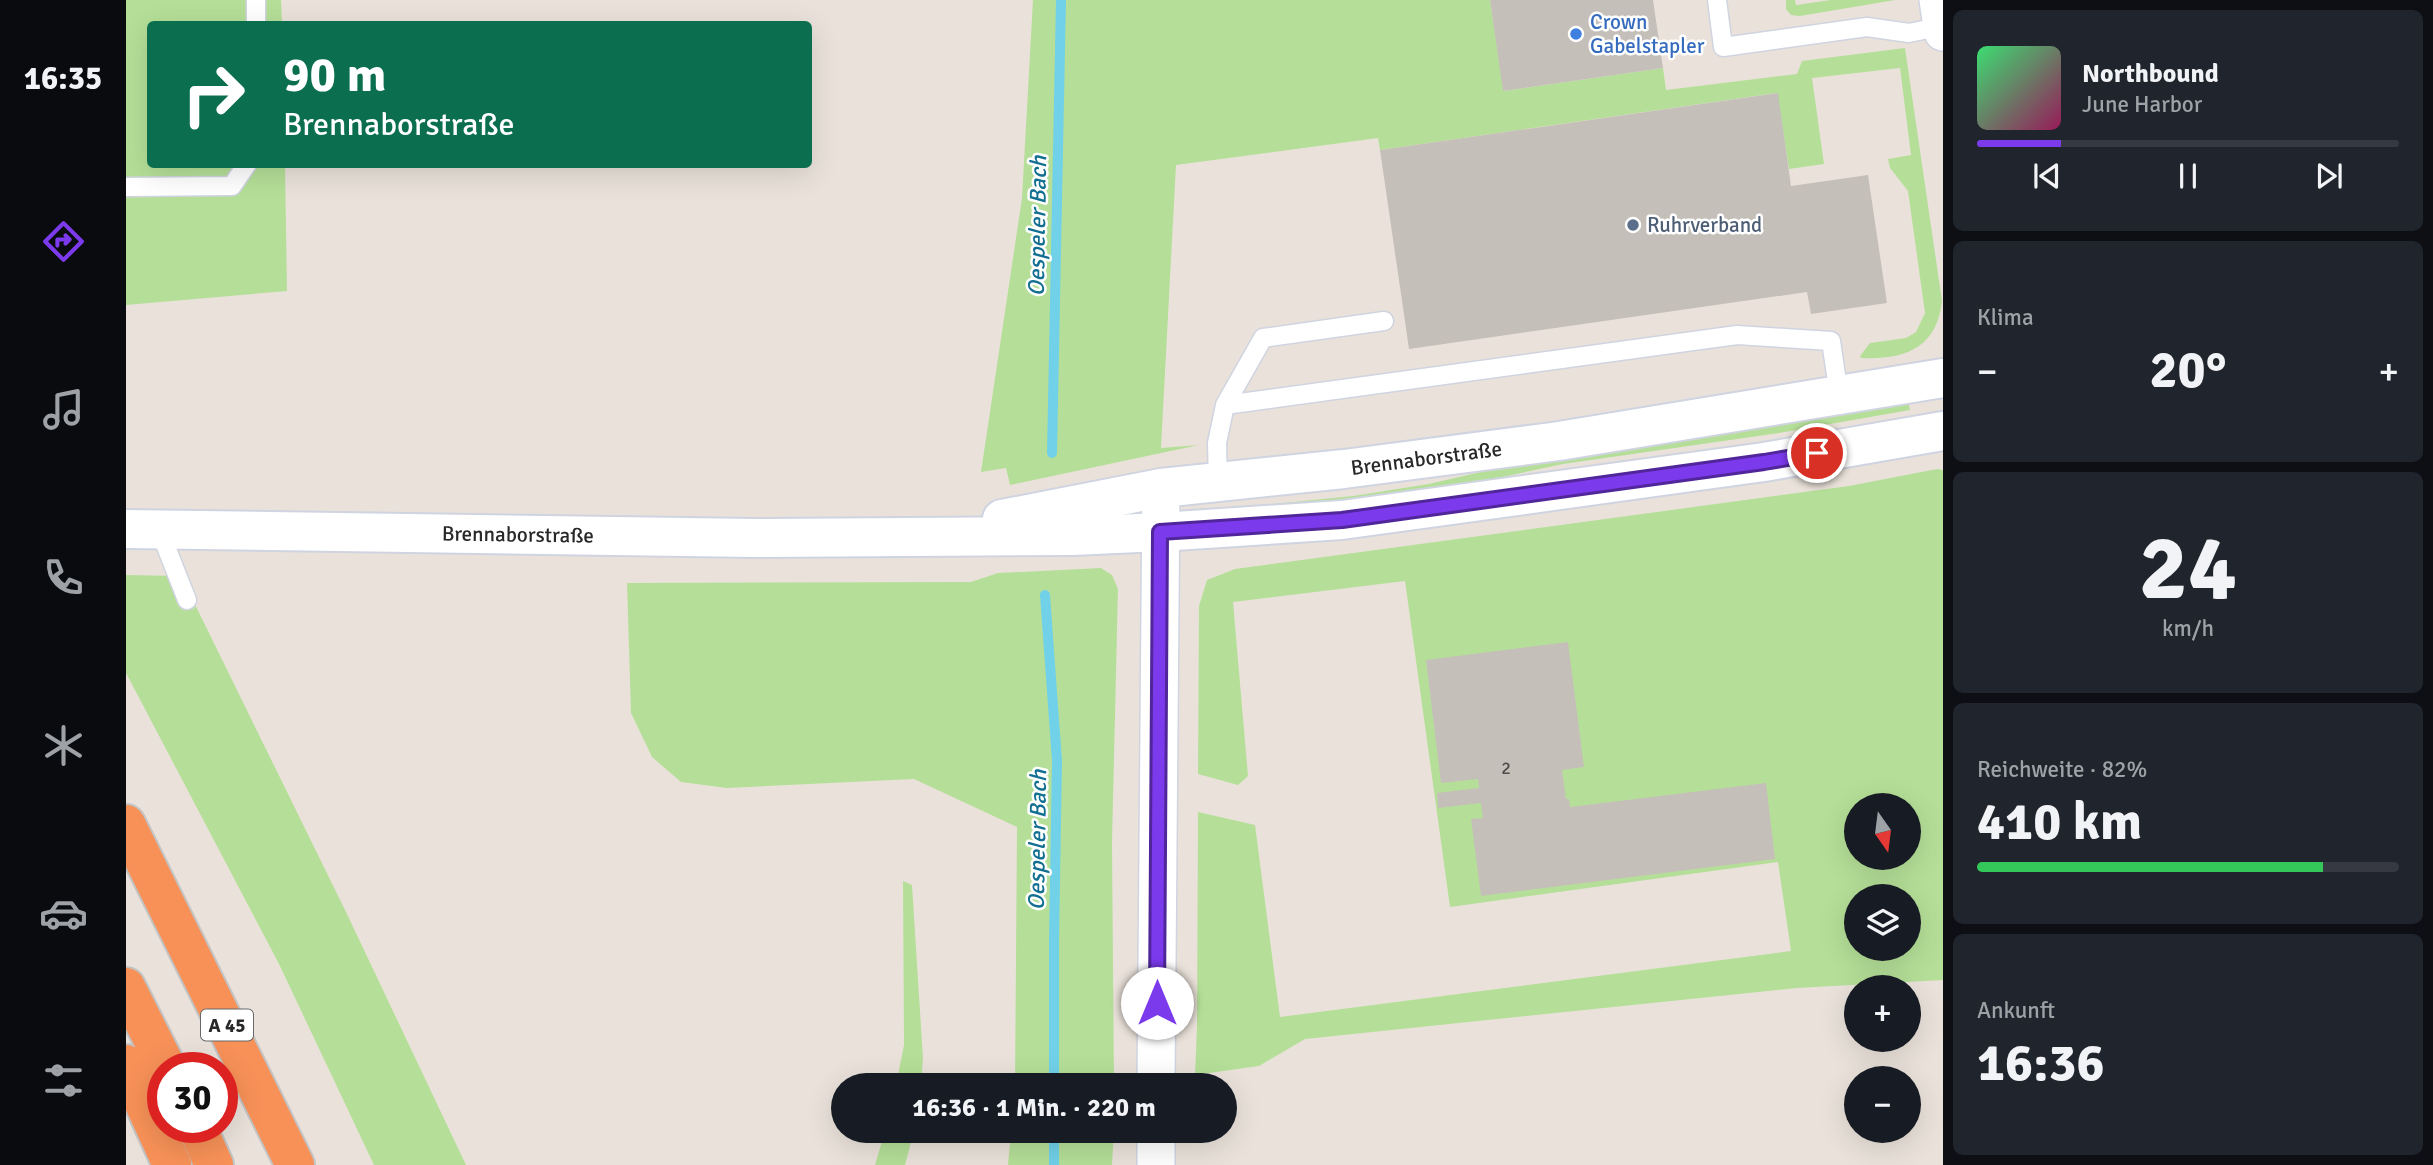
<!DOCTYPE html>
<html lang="de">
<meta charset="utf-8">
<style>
body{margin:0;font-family:Signika,sans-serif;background:#20242c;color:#f1f3f6;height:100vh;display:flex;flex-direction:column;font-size:26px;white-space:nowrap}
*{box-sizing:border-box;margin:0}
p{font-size:23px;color:#9ea1a6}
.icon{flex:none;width:38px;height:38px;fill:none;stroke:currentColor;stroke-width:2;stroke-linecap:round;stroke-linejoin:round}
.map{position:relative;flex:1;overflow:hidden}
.drawer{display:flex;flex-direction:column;gap:10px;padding:10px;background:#0d0f14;width:490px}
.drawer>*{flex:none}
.banner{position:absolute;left:21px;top:21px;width:665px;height:147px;border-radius:7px;box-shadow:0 7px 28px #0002;background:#0b6e4f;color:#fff;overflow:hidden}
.needle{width:46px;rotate:166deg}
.tools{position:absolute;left:1718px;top:793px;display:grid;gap:14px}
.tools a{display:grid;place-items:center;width:77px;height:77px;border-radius:50%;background:#171b24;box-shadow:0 7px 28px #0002;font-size:35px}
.speed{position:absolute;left:21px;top:1052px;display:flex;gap:14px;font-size:35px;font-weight:700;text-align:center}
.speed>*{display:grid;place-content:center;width:91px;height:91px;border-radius:50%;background:#171b24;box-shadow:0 7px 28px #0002;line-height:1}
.speed .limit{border:10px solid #d22;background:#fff;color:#111}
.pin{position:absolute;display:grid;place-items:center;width:60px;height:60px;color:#fff;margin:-30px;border:4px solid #fff;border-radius:50%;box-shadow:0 2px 7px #0007}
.me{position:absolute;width:77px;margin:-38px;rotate:0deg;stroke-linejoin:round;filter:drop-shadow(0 0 5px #0008)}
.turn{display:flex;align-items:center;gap:24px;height:147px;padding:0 21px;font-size:32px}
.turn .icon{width:91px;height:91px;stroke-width:2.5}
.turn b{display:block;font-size:49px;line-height:60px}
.big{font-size:52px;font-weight:700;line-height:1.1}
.drawer .widget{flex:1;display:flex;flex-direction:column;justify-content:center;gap:10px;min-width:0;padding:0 24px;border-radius:10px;background:#20242c}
.drawer .dial{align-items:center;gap:0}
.dial b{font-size:91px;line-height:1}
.song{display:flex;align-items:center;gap:21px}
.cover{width:84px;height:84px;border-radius:10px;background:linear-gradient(135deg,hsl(140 70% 55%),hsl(330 70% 35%))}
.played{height:7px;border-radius:4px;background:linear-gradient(90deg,#7c3aed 20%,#363941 20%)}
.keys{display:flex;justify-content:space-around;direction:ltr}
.heat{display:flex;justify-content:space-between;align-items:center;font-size:38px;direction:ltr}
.charge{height:10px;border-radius:5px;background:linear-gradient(90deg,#34c759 82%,#363941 0)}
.trip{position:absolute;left:705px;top:1073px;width:406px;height:70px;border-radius:35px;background:#171b24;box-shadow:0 7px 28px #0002;font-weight:700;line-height:70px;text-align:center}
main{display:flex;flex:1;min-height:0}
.tabs{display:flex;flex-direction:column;width:126px;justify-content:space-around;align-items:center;background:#090b0e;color:#9ea1a6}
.tabs .icon{width:49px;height:49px}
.tabs .current{color:#7c3aed}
.tabs b{font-size:32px;color:#f1f3f6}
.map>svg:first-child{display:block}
</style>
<main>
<nav class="tabs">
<b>16:35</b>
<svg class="icon current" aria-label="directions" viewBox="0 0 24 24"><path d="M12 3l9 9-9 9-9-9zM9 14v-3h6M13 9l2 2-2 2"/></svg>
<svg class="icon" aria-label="music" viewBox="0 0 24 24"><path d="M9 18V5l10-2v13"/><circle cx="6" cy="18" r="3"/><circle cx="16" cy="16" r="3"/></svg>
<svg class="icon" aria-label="phone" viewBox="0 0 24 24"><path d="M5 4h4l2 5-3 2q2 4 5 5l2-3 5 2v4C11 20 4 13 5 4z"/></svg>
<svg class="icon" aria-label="climate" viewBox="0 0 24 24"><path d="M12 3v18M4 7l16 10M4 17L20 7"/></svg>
<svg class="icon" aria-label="car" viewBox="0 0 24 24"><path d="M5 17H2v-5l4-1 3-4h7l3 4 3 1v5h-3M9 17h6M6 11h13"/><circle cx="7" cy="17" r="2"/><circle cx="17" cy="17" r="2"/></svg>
<svg class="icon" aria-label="filters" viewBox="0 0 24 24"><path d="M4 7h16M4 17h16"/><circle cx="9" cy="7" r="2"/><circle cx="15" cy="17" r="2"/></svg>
</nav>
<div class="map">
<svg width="1817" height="1165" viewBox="0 0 1817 1165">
<rect width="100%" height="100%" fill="#eae2da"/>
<path fill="#b5df98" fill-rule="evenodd" d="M0 0H155L156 24H24V164L159 165 161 291 0 305Z
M907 0H1364L1378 91 1537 68 1540 90 1671 74 1676 61 1779 48 1816 301C1811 348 1779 360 1735 358L1734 356 1744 343 1780 338 1790 332 1799 313 1782 191 1764 168 1762 159 1785 155 1774 68 1686 78 1698 164 1663 169 1651 93 1254 150 1252 138 1050 165 1035 448 1073 445 884 485 880 468 855 472 896 198Z
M1660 0H1669L1670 5 1705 0H1769L1674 16 1665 15 1660 9Z
M1782 400 1784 410 1653 433 1437 464 1283 497 1084 510 1227 496 1303 484 1384 465Z
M1811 469 1817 470V980L1671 988 1179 1039 1133 1066 1069 1075 1071 1027 1072 812 1129 825 1154 1017 1665 951 1652 862 1324 907 1279 581 1107 602 1122 776 1112 785 1072 774 1073 606 1081 580 1109 569 1723 486ZM1731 805H1783V858H1731ZM1731 896H1783V948H1731Z
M975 568 986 575 992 589 986 842 988 1085H889L891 827 788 779 601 788 555 782 526 757 505 713 501 583 845 582 872 573Z
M0 575 55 576 220 912 340 1165H248L153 964 0 673Z
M777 881 786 885 797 1058 795 1085H770L778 1045Z
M759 1131H788L779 1165H749Z
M885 1131H988L986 1165H882Z"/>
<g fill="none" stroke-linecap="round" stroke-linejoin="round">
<path stroke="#70d1e8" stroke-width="10" d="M926 453 935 0
M919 595 931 761 928 941V1085
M928 1130V1165"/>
</g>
<path fill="#c5bfb9" d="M1364 0H1527L1537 68 1377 91Z
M1652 93 1665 186 1742 175 1761 303 1685 314 1681 292 1283 349 1254 150Z
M1442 642 1458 767 1436 770 1440 799H1443L1444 807 1640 783 1649 859 1355 896 1345 819 1357 818 1355 803 1312 808 1311 793 1353 788 1352 779 1315 783 1300 660Z"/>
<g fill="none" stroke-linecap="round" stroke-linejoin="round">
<g stroke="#cfd4e0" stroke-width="21">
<path id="lane" d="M1591 0 1597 47 1741 27 1783 33 1816 26
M130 24V0
M0 187 106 186 121 164
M1099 405 1611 335 1705 341 1713 395
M1092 483 1091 443 1099 405 1137 338 1258 321
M33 529 61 600"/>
</g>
<g stroke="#cfd4e0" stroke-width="40">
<path id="street" d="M1812 0 1817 32
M1030 1085 1035 488
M1030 1165V1130"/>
</g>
<g stroke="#cfd4e0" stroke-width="42">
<g id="secondary">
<path id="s1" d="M876 519 1035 488 1218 469 1433 441 1817 378"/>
<path id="s2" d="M0 529 629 538 947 536 1034 532 1216 520 1638 462 1817 431"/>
</g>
</g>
<g stroke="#c3c3c3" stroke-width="42">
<path id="highway" d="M0 824 169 1165
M0 987 41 1068
M0 1064 46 1165
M71 1127 88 1165"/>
</g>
<use href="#lane" stroke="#fff" stroke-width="18"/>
<use href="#street" stroke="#fff" stroke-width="37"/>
<use href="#secondary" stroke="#fff" stroke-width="38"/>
<use href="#highway" stroke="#f79158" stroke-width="38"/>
</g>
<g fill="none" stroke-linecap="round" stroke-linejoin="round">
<g stroke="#51269a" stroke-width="18">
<path id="route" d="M1031 1003 1034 532 1216 520 1638 462 1691 453"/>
</g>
<use href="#route" stroke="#7c3aed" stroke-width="12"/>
</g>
<circle fill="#3f7fe0" stroke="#fff" stroke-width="2.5" cx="1450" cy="34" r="7"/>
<circle fill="#5c6f8a" stroke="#fff" stroke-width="2.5" cx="1507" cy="225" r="7"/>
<g text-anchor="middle" stroke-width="5" stroke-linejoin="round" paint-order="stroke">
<g font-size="18" fill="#4f4e4c">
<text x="1380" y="774">2</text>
</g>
<rect fill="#fff" stroke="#686868" stroke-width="2" x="75" y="1009.5" width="52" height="31" rx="5"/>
<g font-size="19" font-weight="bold" fill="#282828">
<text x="101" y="1032">A 45</text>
</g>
<g font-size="21" fill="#366cbe" stroke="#fff" text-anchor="start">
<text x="1464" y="29">Crown<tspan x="1464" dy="24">Gabelstapler</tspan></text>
</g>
<g font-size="21" fill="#4e5e75" stroke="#fff" text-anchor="start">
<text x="1521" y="232">Ruhrverband</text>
</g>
<g font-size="21" fill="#282828" stroke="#fff">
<text dy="7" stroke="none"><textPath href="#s1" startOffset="429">Brennaborstraße</textPath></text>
<text dy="7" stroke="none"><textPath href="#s2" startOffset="392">Brennaborstraße</textPath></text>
</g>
<g font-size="23" font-style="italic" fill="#136f91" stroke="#fff">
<text transform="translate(911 226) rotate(-89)" y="8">Oespeler Bach</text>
<text transform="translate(911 840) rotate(-89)" y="8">Oespeler Bach</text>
</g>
</g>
</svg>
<div class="tools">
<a><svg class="needle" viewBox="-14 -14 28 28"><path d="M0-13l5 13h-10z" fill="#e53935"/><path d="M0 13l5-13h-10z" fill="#9ea1a6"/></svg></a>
<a><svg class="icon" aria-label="layers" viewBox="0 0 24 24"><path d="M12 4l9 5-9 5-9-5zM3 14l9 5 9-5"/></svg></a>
<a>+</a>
<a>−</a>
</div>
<div class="speed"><div class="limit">30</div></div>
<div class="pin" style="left:1691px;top:453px;background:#d93025"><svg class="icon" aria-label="arrive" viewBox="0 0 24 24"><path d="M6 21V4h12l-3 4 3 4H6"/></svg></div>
<svg class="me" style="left:1031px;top:1003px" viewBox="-20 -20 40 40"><circle r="19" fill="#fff"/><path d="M0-13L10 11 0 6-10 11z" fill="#7c3aed"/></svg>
<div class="trip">16:36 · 1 Min. · 220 m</div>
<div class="banner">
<div class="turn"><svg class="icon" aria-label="right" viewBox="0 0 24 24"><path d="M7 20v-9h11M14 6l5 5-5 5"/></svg><div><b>90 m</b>Brennaborstraße</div></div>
</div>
</div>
<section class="drawer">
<div class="widget">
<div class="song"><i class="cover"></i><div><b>Northbound</b><p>June Harbor</p></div></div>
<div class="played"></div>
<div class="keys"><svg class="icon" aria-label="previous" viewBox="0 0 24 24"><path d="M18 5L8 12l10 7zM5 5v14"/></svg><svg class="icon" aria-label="pause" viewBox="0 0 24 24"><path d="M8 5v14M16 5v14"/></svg><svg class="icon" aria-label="next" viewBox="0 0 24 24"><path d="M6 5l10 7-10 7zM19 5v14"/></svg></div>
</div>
<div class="widget"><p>Klima</p>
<div class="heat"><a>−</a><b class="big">20°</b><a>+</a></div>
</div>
<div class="widget dial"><b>24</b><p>km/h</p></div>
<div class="widget"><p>Reichweite · 82%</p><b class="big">410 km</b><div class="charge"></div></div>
<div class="widget"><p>Ankunft</p><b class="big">16:36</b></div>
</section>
</main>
